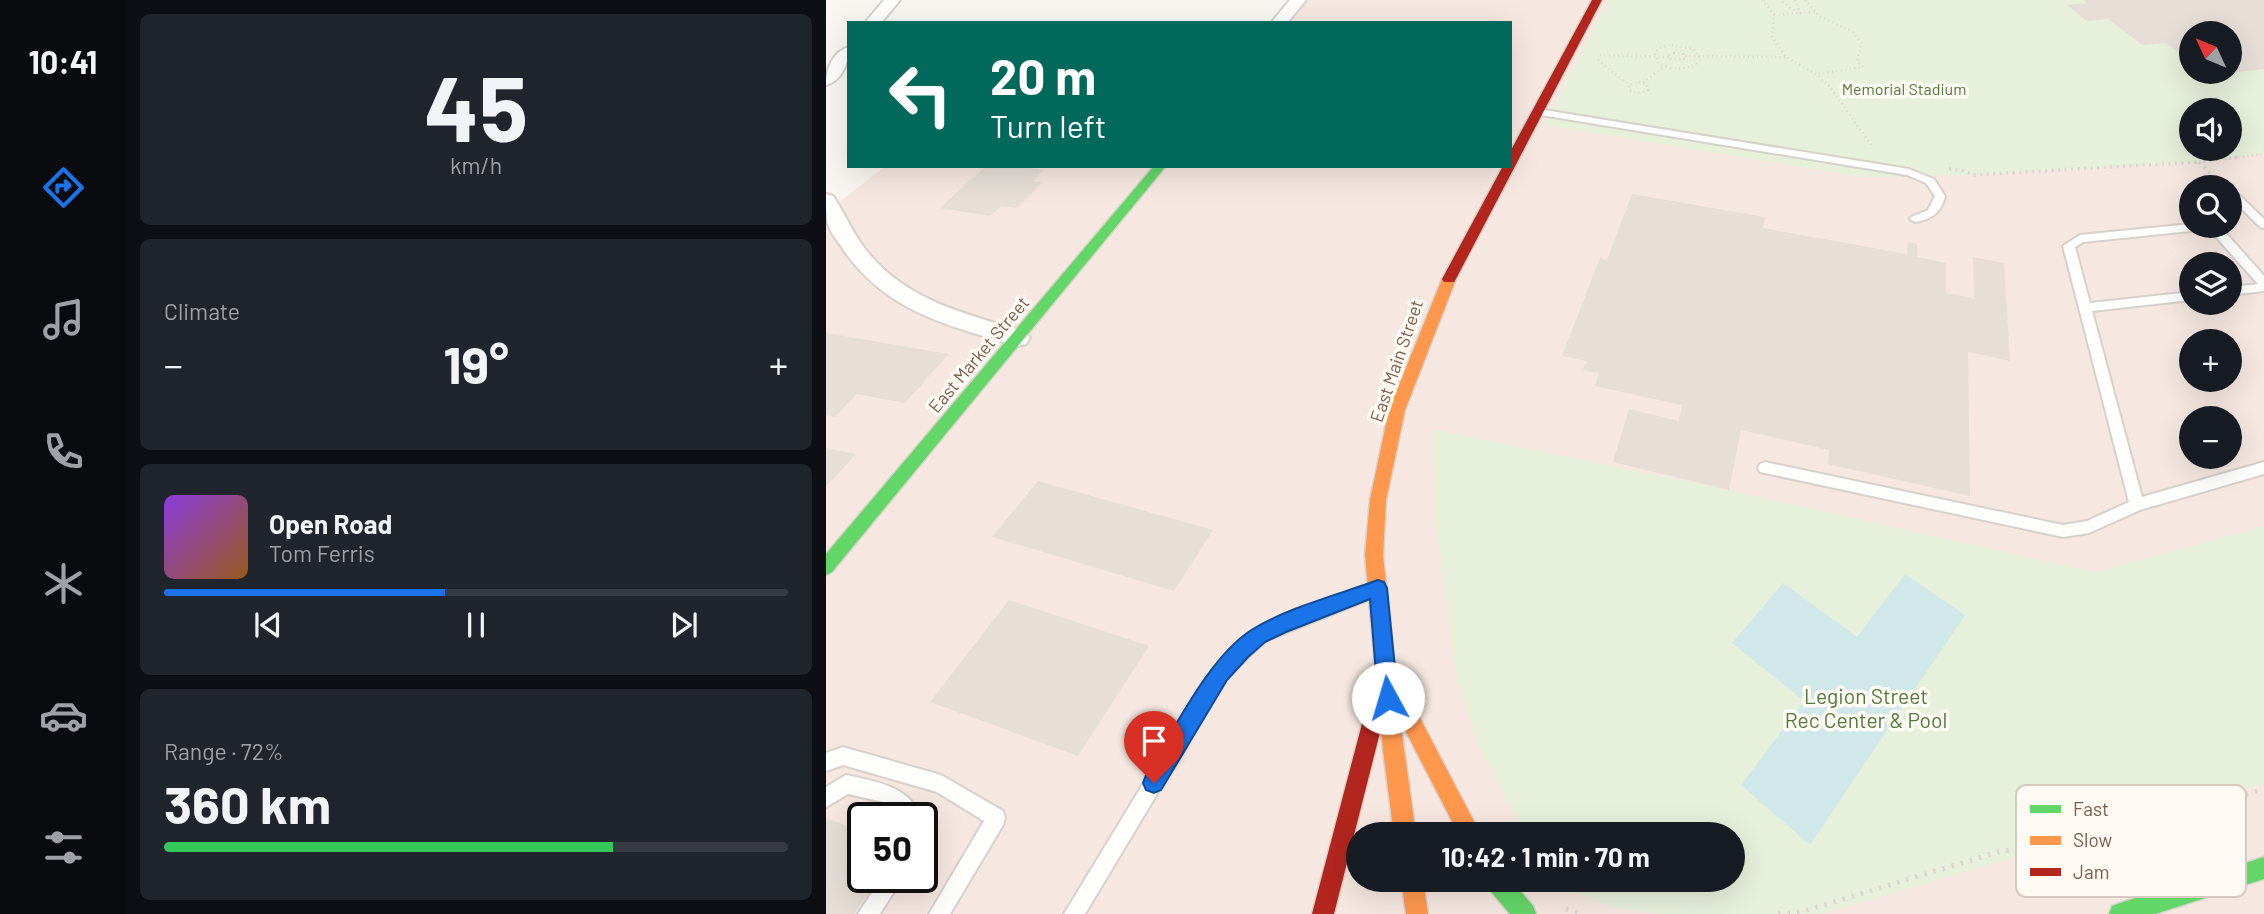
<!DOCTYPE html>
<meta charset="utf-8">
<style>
body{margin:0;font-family:Barlow,sans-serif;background:#20242c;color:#f1f3f6;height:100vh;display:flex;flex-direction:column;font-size:26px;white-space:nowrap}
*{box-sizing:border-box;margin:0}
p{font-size:23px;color:#9ea1a6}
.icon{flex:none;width:38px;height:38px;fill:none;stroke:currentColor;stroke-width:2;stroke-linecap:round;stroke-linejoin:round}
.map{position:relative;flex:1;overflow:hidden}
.side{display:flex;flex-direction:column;gap:14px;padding:14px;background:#0d0f14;width:700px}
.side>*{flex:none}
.hud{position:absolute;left:21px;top:21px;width:665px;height:147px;border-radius:0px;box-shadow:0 7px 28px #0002;background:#00695c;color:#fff;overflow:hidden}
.needle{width:46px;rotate:314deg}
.fabs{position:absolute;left:1353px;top:21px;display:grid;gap:14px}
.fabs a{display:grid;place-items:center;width:63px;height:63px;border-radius:50%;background:#171b24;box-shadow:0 7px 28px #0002;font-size:35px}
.speed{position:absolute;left:21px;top:802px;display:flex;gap:14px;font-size:35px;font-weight:700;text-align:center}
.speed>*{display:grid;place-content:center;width:91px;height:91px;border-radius:50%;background:#171b24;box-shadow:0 7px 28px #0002;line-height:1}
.speed .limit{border:4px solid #111;border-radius:10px;background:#fff;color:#111}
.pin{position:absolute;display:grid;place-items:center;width:60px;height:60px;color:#fff;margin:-72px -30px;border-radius:50% 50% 50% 0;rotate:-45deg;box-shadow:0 0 7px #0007}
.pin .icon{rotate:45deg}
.me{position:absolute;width:77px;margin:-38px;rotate:354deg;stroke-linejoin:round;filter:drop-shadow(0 0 5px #0008)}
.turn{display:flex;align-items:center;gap:24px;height:147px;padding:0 28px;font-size:32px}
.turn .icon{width:91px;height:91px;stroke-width:2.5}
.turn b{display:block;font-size:49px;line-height:60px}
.big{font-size:52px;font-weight:700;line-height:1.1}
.side .card{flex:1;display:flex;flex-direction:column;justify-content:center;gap:10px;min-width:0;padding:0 24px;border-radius:10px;background:#20242c}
.side .dial{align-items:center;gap:0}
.dial b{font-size:91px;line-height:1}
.song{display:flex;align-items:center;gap:21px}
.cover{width:84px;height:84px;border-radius:10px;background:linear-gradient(135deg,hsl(270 70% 55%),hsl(30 70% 35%))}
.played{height:7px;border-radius:4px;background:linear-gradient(90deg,#1a73e8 45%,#363941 45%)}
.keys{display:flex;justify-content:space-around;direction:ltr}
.heat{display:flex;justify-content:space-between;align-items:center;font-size:38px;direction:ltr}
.charge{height:10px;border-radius:5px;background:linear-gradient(90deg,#34c759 72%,#363941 0)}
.trip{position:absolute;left:520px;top:822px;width:399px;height:70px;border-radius:35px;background:#171b24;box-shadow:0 7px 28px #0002;font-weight:700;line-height:70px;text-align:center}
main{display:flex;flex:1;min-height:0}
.tabs{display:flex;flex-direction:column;width:126px;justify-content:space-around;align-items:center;background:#090b0e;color:#9ea1a6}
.tabs .icon{width:49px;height:49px}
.tabs .active{color:#1a73e8}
.tabs b{font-size:32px;color:#f1f3f6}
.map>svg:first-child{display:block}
</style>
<main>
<nav class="tabs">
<b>10:41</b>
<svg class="icon active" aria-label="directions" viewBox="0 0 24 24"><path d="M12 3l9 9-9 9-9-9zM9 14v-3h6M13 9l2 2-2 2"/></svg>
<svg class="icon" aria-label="music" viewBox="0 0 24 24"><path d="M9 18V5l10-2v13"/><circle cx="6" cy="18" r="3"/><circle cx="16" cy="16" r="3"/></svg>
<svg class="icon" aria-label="phone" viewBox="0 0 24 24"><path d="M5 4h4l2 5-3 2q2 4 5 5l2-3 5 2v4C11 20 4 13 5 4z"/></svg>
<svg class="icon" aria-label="climate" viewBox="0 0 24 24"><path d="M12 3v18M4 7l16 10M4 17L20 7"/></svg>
<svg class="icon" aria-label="car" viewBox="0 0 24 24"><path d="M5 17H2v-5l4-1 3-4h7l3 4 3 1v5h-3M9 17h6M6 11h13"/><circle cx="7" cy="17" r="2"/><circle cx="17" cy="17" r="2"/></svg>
<svg class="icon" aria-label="filters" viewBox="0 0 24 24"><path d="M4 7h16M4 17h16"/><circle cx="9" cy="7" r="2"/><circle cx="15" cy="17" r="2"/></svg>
</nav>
<section class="side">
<div class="card dial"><b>45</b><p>km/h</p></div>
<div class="card"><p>Climate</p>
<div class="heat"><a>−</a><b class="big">19°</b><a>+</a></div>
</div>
<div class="card">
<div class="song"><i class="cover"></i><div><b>Open Road</b><p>Tom Ferris</p></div></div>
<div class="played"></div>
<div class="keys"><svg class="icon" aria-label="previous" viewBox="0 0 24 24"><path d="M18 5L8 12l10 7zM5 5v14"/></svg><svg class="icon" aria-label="pause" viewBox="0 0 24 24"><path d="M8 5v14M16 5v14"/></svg><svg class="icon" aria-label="next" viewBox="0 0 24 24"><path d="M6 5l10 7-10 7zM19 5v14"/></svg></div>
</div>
<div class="card"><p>Range · 72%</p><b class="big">360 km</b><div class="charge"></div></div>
</section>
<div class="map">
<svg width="1438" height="914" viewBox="0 0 1438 914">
<rect width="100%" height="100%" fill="#f9f5f0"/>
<path fill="#f6e8e1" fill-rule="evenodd" d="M482 0H1438V914H0V212L60 166H684V23H463ZM1365 33H1404V72H1365ZM1365 110H1404V149H1365ZM1365 187H1404V226H1365ZM1365 264H1404V303H1365ZM1365 341H1404V380H1365ZM1365 418H1404V457H1365ZM37 817H96V877H37ZM532 835H906V880H532Z"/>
<path fill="#e7f0db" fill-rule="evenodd" d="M783 0H1438V154L1373 162 1146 175 1036 177 718 125ZM1365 33H1404V72H1365ZM1365 110H1404V149H1365Z
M607 429 903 490 1270 572 1438 526V784L996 914H833L784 907 729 884 727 880H906V835H700L654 748 632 684 610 524Z"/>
<path fill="#d0e8ea" d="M1079 574 1139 615 984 845 915 785 978 701 906 643 957 583 1031 637Z"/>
<path fill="#e6ded7" d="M1257 0H1438V69L1404 73V33H1365V62L1340 43 1316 45 1282 19 1261 21 1241 5 1261 3Z
M160 166H190L218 170 207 181 217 182 191 208 175 206 164 216 114 208Z
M806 194 939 217 937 228 1081 254 1082 242 1091 244V257L1120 263V293L1148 298 1147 257 1178 263 1184 361 1142 352 1144 496 1002 464 1003 450 915 430 903 490 787 462 803 409 853 421 856 405 769 386 773 373 757 370 761 361 736 356 774 258 781 260Z
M0 333 123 354 79 403 31 394 9 417 0 415Z
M0 448 30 454 0 487Z
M212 481 387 530 348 591 166 537Z
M183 600 323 646 252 756 104 702Z
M0 818 37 832V877H54L28 914H0Z"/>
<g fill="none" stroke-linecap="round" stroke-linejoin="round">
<g stroke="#d7d1cb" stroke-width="4">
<path id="lane" d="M712 109 1083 169 1108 179 1119 196C1115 213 1106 219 1089 222L1084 219 1085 217 1102 210 1109 196 1100 183 1081 175 709 114 707 112Z
M1404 189 1408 190 1438 219V228L1434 227 1404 197Z
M1365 224V226H1385L1399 232 1438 276V291L1404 295V287L1432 284 1391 238 1375 230 1257 242 1249 247 1264 303 1365 292V300L1266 311 1316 497 1438 462V474L1314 510 1263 533 1237 537 934 472 932 468 934 464 939 462 1237 525 1261 521 1303 502 1237 246 1254 235Z
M546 584 552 586 554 591 552 596 439 641 400 679 259 914H238L388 667 427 631Z
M17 747 115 775 177 811 179 818 177 825 124 914H103L158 821 111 792 17 765 0 771V753Z
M20 775C48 781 84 786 95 817H73L57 802 22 794 0 807V787Z
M56 877H77L54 914H32Z"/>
</g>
<g stroke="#d7d1cb" stroke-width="4">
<path id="street" d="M58 0H74L55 23H39Z
M464 0H480L461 23H445Z
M23 47C23 62 16 81 0 85 0 70 6 52 23 47Z
M0 194 7 196C20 215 28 237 44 255 84 302 143 315 200 332L204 338 200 344 192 346C123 326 60 312 17 249 11 240 3 231 1 221 0 213 0 202 0 194Z"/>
</g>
<g stroke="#d9d2cb" stroke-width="3">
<path id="fast" d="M328 166H340L6 572 0 575V554Z
M1438 857V879L1329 914H1283L1286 906 1294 903Z
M659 880H685L707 906 710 914H684L662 888Z"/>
</g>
<g stroke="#d9d2cb" stroke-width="3">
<path id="slow" d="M623 275 630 279 579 410 560 500 557 555 570 680 575 682 655 835H633L574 720 590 835H568L557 750 539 555 544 500 563 410 616 279Z
M575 880H597L602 914H580Z"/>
</g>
<g stroke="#d9d2cb" stroke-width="3">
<path id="jam" d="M766 0H776L630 279 628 282H618L616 279 677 166H684V152Z
M553 687 560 690 563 697 508 914H486L543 697 546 690Z"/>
</g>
<path stroke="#dcd5d0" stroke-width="2.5" stroke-dasharray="1 3.5" stroke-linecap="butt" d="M936 0 948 15 946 37 960 57 990 74 1003 86 1046 146
M969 0 974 13H971
M979 0 993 16 1027 32 1036 43 1031 61 1037 67 990 74
M974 13 990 12
M948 15 971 13 954 0
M846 45 868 49 875 60C862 71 848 70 833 64L829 53 835 47Z
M848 53 857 54 858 59H845L843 55Z
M774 55 843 57
M859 56 959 57
M772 60 803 85
M813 82 821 85 822 90 811 93 803 90V85Z
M817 82 839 66
M1399 159 1438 154"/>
<path stroke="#dcd5d0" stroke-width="3.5" stroke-dasharray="2 4.5" stroke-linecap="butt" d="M1123 169 1136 170 1146 175 1373 162
M1393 182 1373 162 1413 157"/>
<path stroke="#dcd5d0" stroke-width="5" stroke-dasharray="2.5 7" stroke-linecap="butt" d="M740 909 756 914
M952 914 975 912 1175 851 1246 845 1438 789"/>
<use href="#lane" fill="#fefefd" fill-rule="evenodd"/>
<use href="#street" fill="#fefefd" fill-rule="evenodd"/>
<use href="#fast" fill="#63d668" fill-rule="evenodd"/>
<use href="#slow" fill="#ff974d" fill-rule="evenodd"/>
<use href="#jam" fill="#b3261e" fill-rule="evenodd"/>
</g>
<path fill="#1a73e8" stroke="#114b97" stroke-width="2" d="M552 580 558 582 561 588 572 698 569 705 562 708 555 705 552 698 544 599 460 632 439 642 422 657 401 680 335 790 328 793 320 790 317 783 320 775C347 732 383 656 427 629 461 608 514 594 552 580Z"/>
<g text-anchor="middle" stroke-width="7" stroke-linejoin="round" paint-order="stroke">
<g font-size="16" fill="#537a41" stroke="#fffaf3">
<text x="1078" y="95">Memorial Stadium</text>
</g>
<g font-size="18" fill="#7a5c4d" stroke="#fffaf3">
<text transform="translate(153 355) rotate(-50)" y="6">East Market Street</text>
<text transform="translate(571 361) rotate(-71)" y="6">East Main Street</text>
</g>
<g font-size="21" fill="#537a41" stroke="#fffaf3">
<text x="1040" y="704">Legion Street<tspan x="1040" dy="24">Rec Center &amp; Pool</tspan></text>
</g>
</g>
<rect x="1190" y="785" width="230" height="112" rx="10" fill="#fffaf3" stroke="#d7cbc1" stroke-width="2"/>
<rect x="1204" y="805" width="31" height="8" fill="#63d668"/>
<rect x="1204" y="836" width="31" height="9" fill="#ff974d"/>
<rect x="1204" y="868" width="31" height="8" fill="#b3261e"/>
<g font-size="19" fill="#7a5c4d">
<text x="1247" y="816">Fast</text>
<text x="1247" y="847">Slow</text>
<text x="1247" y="879">Jam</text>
</g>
</svg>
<div class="fabs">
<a><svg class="needle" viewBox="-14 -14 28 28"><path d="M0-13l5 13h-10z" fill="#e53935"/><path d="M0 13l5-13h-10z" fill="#9ea1a6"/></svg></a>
<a><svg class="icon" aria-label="sound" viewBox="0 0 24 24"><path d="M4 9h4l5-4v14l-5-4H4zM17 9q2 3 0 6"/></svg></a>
<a><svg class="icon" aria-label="search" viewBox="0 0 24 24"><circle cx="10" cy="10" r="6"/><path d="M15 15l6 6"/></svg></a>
<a><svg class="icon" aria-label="layers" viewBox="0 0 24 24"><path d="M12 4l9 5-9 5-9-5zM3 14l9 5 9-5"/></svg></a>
<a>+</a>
<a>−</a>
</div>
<div class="speed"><div class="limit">50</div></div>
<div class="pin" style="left:328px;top:783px;background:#d93025"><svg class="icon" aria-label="arrive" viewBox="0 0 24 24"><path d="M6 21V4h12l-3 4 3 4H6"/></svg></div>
<svg class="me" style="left:562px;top:698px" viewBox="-20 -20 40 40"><circle r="19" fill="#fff"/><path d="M0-13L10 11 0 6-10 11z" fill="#1a73e8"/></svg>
<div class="trip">10:42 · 1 min · 70 m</div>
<div class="hud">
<div class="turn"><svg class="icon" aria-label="left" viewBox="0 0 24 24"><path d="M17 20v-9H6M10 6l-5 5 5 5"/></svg><div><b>20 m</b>Turn left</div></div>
</div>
</div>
</main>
